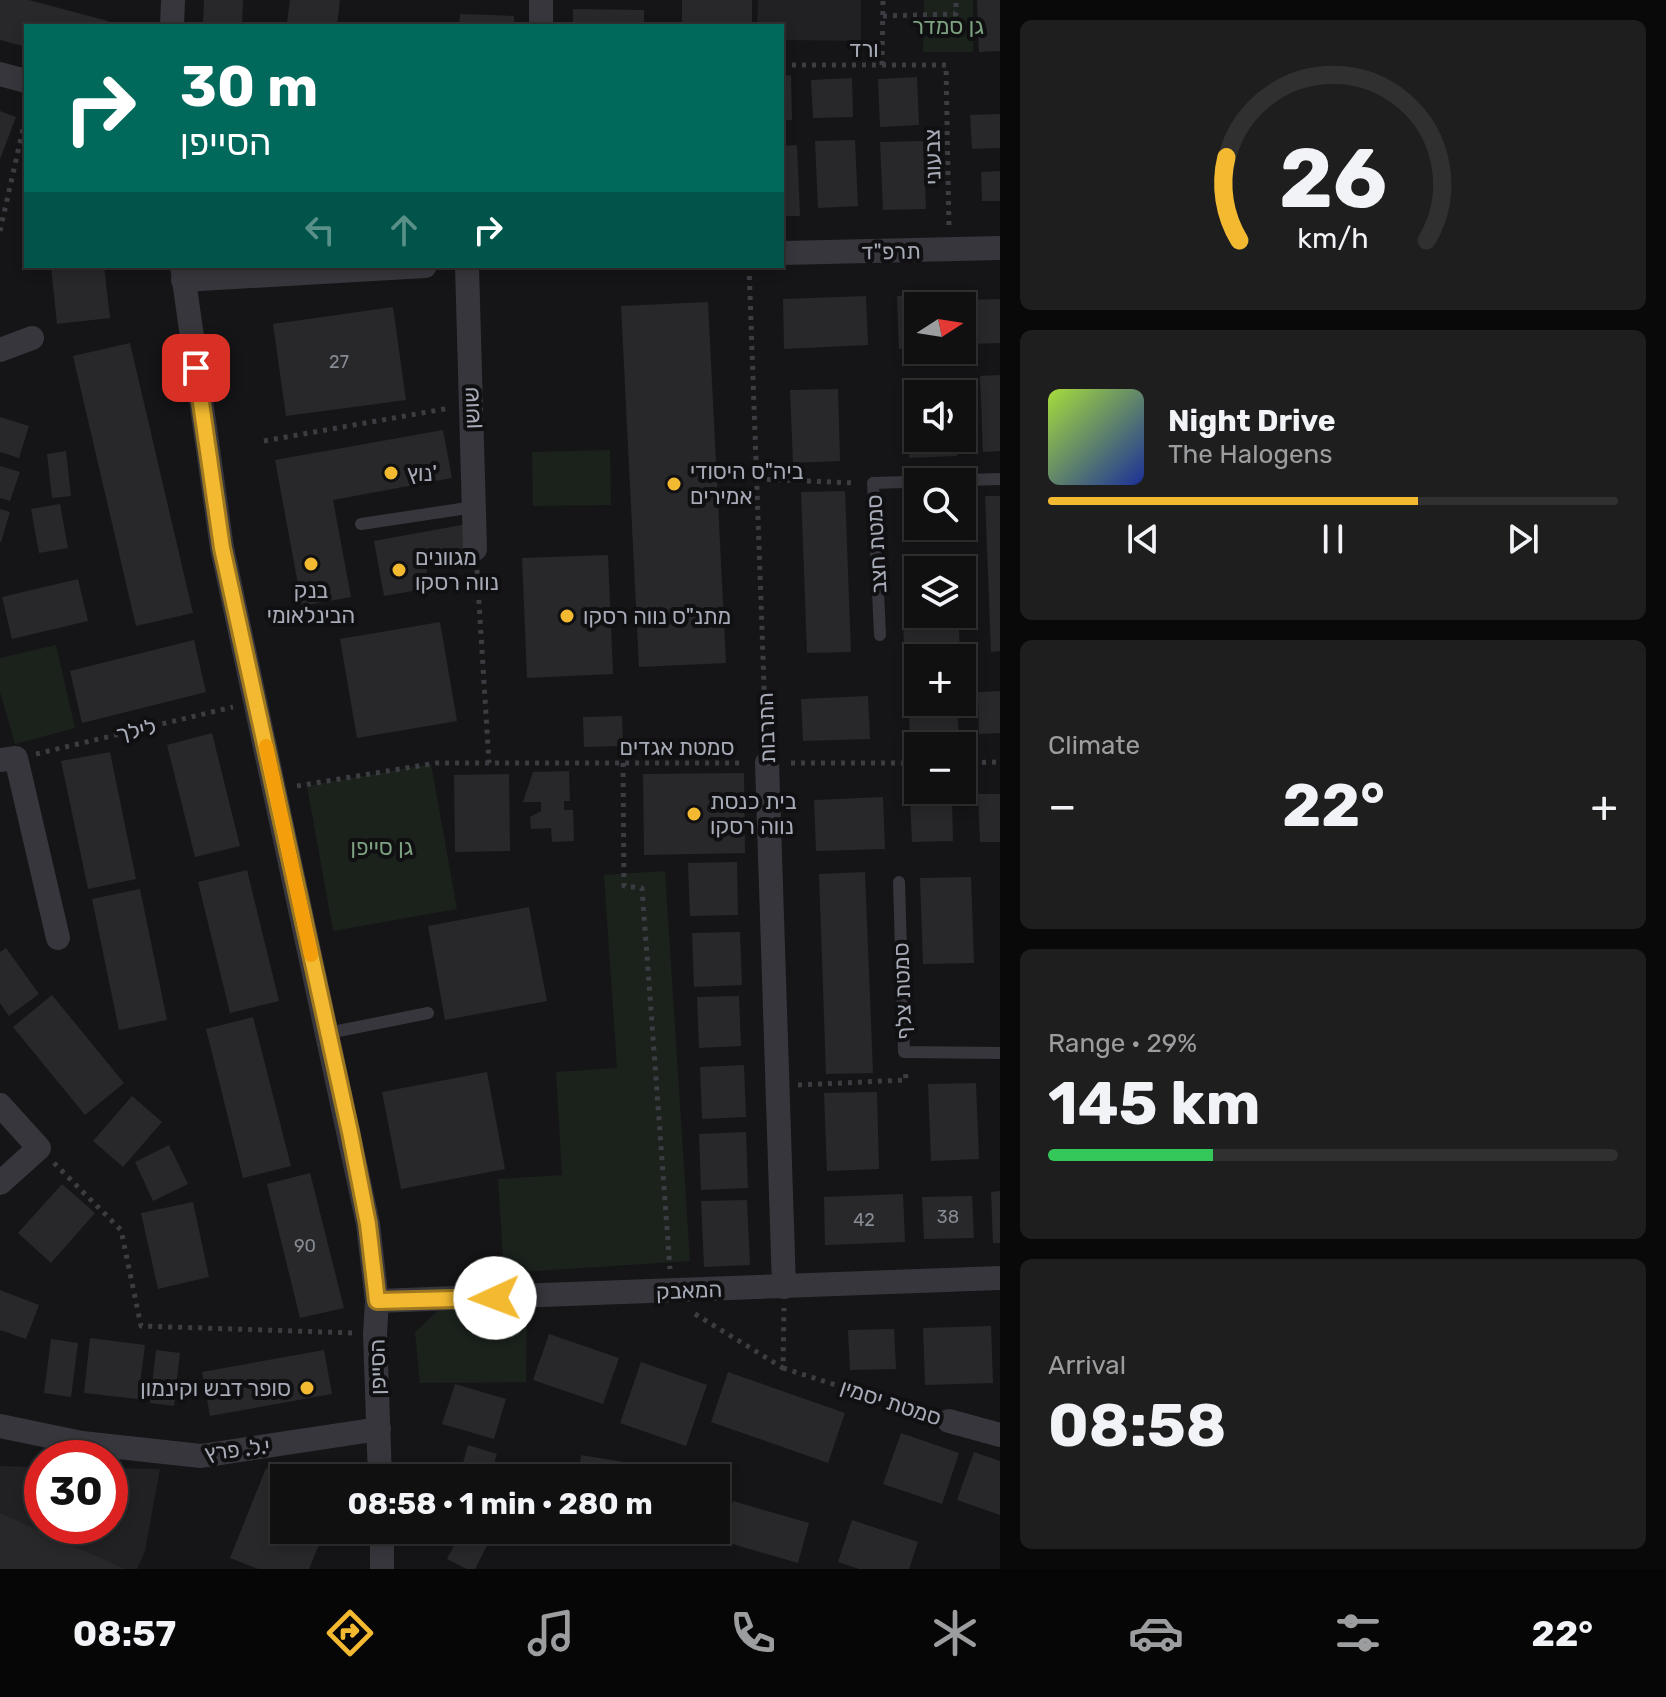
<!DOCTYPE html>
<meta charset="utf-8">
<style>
body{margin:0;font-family:Rubik,Heebo,sans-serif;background:#1e1e1f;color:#f1f3f6;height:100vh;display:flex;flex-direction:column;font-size:30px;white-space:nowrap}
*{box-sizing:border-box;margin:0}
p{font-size:26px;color:#9c9d9f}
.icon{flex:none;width:44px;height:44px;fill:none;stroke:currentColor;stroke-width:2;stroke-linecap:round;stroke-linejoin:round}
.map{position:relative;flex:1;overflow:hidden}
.drawer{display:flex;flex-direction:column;gap:20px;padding:20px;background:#090909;width:666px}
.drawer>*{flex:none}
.guide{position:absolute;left:24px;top:24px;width:760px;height:244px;border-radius:0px;box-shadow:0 4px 12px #0003,0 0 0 2px #303031;background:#00695c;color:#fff;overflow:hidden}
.needle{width:52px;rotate:78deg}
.buttons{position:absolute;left:904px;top:292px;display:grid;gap:16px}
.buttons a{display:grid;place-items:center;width:72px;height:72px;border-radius:0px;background:#101011;box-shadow:0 4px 12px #0003,0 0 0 2px #303031;font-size:40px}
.speed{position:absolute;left:24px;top:1440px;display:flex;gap:16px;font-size:40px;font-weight:700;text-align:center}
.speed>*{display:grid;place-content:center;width:104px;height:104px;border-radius:50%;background:#101011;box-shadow:0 4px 12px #0003,0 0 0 2px #303031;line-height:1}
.speed .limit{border:12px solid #d22;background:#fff;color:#111}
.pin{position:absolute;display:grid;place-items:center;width:68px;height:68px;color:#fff;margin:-34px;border-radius:16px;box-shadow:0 4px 12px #0006}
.me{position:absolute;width:88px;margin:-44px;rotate:268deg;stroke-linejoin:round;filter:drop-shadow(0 0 6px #0008)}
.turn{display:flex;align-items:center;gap:28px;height:168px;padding:0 24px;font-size:36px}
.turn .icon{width:104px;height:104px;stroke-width:2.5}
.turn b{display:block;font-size:56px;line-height:68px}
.lanes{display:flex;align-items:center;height:76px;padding:0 24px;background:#0003;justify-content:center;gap:40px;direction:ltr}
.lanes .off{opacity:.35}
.big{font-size:60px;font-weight:700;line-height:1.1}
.drawer .tile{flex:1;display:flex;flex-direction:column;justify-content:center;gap:12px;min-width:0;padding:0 28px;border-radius:12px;background:#1e1e1f}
.drawer .dial{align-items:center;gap:0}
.dial svg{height:208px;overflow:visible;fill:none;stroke:#303031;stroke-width:7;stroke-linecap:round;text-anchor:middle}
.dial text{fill:#f1f3f6;stroke:none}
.song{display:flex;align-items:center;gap:24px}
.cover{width:96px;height:96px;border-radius:12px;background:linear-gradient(135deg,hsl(80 70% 55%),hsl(230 70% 35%))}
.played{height:8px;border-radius:4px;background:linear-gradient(90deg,#f2b931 65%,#303031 65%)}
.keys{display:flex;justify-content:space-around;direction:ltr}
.heat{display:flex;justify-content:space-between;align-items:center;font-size:44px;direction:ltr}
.charge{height:12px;border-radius:6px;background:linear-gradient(90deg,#34c759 29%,#303031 0)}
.trip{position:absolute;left:270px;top:1464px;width:460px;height:80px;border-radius:0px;background:#101011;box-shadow:0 4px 12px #0003,0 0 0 2px #303031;font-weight:700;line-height:80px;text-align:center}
.menu{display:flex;height:128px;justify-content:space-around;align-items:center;background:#060607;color:#9c9d9f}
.menu .icon{width:56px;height:56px}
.menu .current{color:#f2b931}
.menu b{font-size:36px;color:#f1f3f6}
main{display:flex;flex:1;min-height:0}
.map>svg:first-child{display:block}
</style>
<main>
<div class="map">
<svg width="1000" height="1569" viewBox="0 0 1000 1569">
<rect width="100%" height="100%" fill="#151517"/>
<path fill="#212124" d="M758 0H861V41L782 40V26H757Z
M0 1466 42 1467V1526H110V1468L160 1469 145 1551 137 1569H0Z"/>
<path fill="#1b221c" d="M924 0H973V52H923Z
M610 450 611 505 533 506 532 452Z
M56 645 75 728 15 744 0 692V658Z
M431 764 457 909 333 931 307 786Z
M665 871 690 1261 504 1273 498 1179 562 1175 556 1072 617 1068 604 875Z
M527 1307 526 1382 420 1383 415 1332 440 1309Z"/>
<path fill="#28282b" d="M0 0H29L108 21 107 26H26V47L0 40Z
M204 0H243L242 26H203Z
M290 0H340L337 26 287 23Z
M682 0H752V26H682Z
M977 0H1000V51L979 52Z
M573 9 644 10V26H573Z
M460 14 514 16V26H459Z
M791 75 792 120H782V76Z
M917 77 919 125 880 127 878 79Z
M852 78 853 117 813 118 811 80Z
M0 111 16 117 0 159Z
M1000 114V148L972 149 970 115Z
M855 140 858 206 818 208 815 141Z
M923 141 926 209 883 210 880 142Z
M797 145 800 216H782V146Z
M1000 171V201H982L981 172Z
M51 266H104L110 318 57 324Z
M945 295 946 306H918V348L899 349 897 296Z
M866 296 868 345 784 349 783 299Z
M1000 299V343L968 344 966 300Z
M708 302 726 663 639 667 621 306Z
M393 307 406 400 286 416 273 324Z
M130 343 193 613 136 626 73 356Z
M1000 375V451L983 452 980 376Z
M954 384 955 394H918V438H956L957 456 909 458 907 386Z
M838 389 840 461 793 463 790 390Z
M0 417 29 426 19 458 0 452Z
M443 430 452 478 333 500 351 597 302 606 275 460Z
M66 451 71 496 52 498 47 454Z
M0 466 20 472 10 501 0 498Z
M845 491 851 652 807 653 801 492Z
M985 496H1000V651L991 652Z
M60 504 68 548 39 553 31 509Z
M0 509 10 512 1 542H0Z
M467 524 473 557 426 566 430 588 384 596 374 541Z
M608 555 613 674 527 678 522 558Z
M78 579 88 621 12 639 2 597Z
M918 579V614H958L960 649 904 651 902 580Z
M440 622 457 721 357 738 340 639Z
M194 640 206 692 82 723 70 671Z
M918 683V702H957L959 741 910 742 908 684Z
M1000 691V733L979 734 978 692Z
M868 696 870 739 803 741 801 699Z
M622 716 623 746 584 747 583 717Z
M212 733 240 846 195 857 167 745Z
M110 752 136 879 88 889 61 761Z
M569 771 570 801H564V810H573L574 841 552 842 551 828 531 829 530 817 541 811V802H523L533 772Z
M744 773 745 853 644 855 643 774Z
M509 774 510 851 455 852 454 775Z
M978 794H1000V842H980Z
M883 797 885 849 816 851 814 800Z
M952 797 953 841 912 842 910 799Z
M737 862 738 915 690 916 688 863Z
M247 870 279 1001 230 1013 198 882Z
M865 872 873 1073 826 1074 819 874Z
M971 877 974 963 923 964 920 878Z
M140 889 167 1020 119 1030 92 899Z
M529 907 547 1001 445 1020 428 926Z
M740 932 742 985 694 987 692 933Z
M6 948 39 994 9 1016 0 1003V952Z
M52 995 124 1083 85 1115 13 1027Z
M739 996 741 1046 699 1048 697 997Z
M253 1017 291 1166 243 1178 206 1029Z
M744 1065 746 1117 702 1119 700 1067Z
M487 1072 505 1169 401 1189 382 1092Z
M976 1083 979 1159 931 1161 928 1084Z
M877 1092 879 1169 827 1171 824 1093Z
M132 1096 162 1122 123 1167 93 1141Z
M746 1132 748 1188 701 1190 699 1134Z
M169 1145 188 1184 153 1201 135 1162Z
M310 1173 344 1308 300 1318 267 1184Z
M62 1184 95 1213 51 1263 18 1233Z
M1000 1191V1243H993L991 1192Z
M903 1194 905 1242 825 1245 824 1197Z
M972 1196 974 1238 924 1239 922 1197Z
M747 1200 750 1265 704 1267 701 1201Z
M193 1202 209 1277 158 1289 141 1213Z
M0 1290 39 1305 26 1339 0 1330Z
M991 1326 993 1383 925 1385 923 1328Z
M894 1329 896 1369 850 1370 848 1330Z
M549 1334 619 1358 603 1404 533 1380Z
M90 1338 145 1345 138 1399 84 1393Z
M51 1339 78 1343 71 1397 44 1393Z
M156 1350 180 1353 174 1406 150 1403Z
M324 1350 332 1394 210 1416 202 1372Z
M641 1362 707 1385 686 1446 620 1423Z
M728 1372 845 1413 828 1463 711 1422Z
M455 1384 506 1399 494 1439 442 1424Z
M901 1433 959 1453 942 1504 883 1484Z
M468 1445 497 1454 489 1478 459 1477Z
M974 1452 1000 1461V1515L957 1500Z
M581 1455 630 1463 628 1478H578Z
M266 1468 284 1476V1530H325L309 1569H258L230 1558Z
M733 1501 809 1523 798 1563 722 1541Z
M0 1513 125 1569H0Z
M852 1520 918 1542 909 1569H859L838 1562Z
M462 1530H495L475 1569H467L447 1559Z
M504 1530H549V1539L504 1541Z
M653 1530H708L707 1539Z"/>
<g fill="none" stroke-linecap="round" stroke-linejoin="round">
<path stroke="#3c3d43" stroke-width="5" stroke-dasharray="4 6" stroke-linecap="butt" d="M883 16 956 14V0
M782 65H946L949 228
M882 65 883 0
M0 231 26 116
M749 266 766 741
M264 441 450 408
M757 479 856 483
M477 570 489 763
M36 754 233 707
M623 763 624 886 642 888 670 1269
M791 763H918
M962 763 1000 762
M297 786 436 763H745
M798 1085 906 1080 905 1069
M54 1163 121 1230 141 1326 355 1333
M695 1314 783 1368 784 1308
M783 1368 929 1415"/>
<path stroke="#36363c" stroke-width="12" d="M361 524 474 507
M880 635 873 483 1000 479
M899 882 904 1052 1000 1053
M328 1033 428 1013"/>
<path stroke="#36363c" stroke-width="24" d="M172 26 173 0
M541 26V0
M0 74 26 81
M782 253 1000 248
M182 266 222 548 368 1224 377 1301 375 1334 380 1478
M467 266 475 549
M183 280 425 266
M0 350 32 338
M0 760 16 758 58 938
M767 763 784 1287
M0 1105 39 1148 0 1183
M377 1301 1000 1278
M949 1421 1000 1435
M0 1426 82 1443 201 1456 379 1429
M382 1569V1530"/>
</g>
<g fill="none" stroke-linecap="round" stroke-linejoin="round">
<g stroke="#9d7820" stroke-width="20">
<path id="route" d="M196 368 222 548 350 1132 368 1224 377 1301 495 1298"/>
</g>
<use href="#route" stroke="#f2b931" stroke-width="14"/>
<path stroke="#f59e0b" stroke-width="14" d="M266 746 311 955"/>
</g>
<g fill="#f2b931" stroke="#101012" stroke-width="3">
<circle cx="391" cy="473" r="8"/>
<circle cx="674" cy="484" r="8"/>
<circle cx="311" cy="564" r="8"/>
<circle cx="399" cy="570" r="8"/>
<circle cx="567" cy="616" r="8"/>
<circle cx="694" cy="814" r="8"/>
<circle cx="307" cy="1388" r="8"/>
</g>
<g text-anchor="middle" stroke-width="8" stroke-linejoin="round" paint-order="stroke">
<g font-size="18" fill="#868a93">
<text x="339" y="368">27</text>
<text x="948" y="1223">38</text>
<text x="864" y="1226">42</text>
<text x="305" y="1252">90</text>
</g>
<g font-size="22" fill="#7da281" stroke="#101012">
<text x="948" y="34">גן סמדר</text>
<text x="382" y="855">גן סייפן</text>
</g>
<g font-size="22" fill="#a7abb7" stroke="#101012">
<text x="864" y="57">ורד</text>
<text transform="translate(932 157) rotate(-91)" y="8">צבעוני</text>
<text transform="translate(891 251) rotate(-1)" y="8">תרפ"ד</text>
<text transform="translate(471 408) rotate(-92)" y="8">שושן</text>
<text transform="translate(876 544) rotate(-93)" y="8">סמטת חצב</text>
<text transform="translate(766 728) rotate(-92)" y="8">התרבות</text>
<text transform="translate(136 730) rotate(-13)" y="8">לילך</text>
<text x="677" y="755">סמטת אגדים</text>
<text transform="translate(902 991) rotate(-92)" y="8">סמטת צלף</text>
<text transform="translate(689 1290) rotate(-2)" y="8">המאבק</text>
<text transform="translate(377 1367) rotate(-91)" y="8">הסייפן</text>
<text transform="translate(891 1402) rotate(18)" y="8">סמטת יסמין</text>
<text transform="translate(237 1449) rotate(-7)" y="8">י.ל. פרץ</text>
</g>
<g font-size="22" fill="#a7abb7" stroke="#101012" text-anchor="start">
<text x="690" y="479">ביה"ס היסודי<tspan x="690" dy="25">אמירים</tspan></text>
<text x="407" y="481">נוץ'</text>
<text x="415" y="565">מגוונים<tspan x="415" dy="25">נווה רסקו</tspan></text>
<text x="311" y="598" text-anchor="middle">בנק<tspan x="311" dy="25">הבינלאומי</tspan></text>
<text x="583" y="624">מתנ"ס נווה רסקו</text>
<text x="710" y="809">בית כנסת<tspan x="710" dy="25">נווה רסקו</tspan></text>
<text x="291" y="1396" text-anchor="end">סופר דבש וקינמון</text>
</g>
</g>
</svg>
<div class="buttons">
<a><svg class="needle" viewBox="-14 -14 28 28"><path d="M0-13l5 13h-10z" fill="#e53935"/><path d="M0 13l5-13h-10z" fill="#9c9d9f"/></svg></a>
<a><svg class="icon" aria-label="sound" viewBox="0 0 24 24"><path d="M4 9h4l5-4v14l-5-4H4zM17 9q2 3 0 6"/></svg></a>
<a><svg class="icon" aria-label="search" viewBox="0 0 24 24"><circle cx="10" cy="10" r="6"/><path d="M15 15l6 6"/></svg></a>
<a><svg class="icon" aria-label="layers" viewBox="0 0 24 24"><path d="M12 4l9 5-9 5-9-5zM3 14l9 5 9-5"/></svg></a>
<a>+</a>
<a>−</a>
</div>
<div class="speed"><div class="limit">30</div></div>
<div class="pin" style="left:196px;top:368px;background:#d93025"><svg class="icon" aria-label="arrive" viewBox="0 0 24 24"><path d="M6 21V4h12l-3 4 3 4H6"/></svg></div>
<svg class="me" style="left:495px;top:1298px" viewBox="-20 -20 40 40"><circle r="19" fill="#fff"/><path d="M0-13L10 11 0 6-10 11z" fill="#f2b931"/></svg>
<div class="trip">08:58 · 1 min · 280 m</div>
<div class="guide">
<div class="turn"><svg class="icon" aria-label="right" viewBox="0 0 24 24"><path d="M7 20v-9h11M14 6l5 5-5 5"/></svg><div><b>30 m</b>הסייפן</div></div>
<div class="lanes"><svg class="icon off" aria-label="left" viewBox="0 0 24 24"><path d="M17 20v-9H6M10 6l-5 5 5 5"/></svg><svg class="icon off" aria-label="ahead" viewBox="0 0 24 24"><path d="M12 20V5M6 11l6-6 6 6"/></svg><svg class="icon" aria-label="right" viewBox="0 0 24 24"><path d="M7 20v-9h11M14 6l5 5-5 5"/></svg></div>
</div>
</div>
<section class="drawer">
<div class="tile dial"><svg viewBox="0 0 100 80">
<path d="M14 69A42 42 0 1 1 86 69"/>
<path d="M14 69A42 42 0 0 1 9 37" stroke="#f2b931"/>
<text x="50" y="56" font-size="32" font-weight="700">26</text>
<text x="50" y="72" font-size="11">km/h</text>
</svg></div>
<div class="tile">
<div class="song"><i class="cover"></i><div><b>Night Drive</b><p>The Halogens</p></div></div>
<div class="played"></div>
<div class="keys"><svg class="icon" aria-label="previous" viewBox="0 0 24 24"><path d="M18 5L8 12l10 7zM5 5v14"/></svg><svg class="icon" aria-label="pause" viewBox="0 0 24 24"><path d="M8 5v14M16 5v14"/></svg><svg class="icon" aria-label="next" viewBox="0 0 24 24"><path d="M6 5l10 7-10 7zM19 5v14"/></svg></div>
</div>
<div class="tile"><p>Climate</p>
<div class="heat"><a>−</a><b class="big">22°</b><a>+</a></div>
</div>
<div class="tile"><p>Range · 29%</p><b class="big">145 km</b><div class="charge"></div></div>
<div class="tile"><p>Arrival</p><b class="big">08:58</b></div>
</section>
</main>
<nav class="menu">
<b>08:57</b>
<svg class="icon current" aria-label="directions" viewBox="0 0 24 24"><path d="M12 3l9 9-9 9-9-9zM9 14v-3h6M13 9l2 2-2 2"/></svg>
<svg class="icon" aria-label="music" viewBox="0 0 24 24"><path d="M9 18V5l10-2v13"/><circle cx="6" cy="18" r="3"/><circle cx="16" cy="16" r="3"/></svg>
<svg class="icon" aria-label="phone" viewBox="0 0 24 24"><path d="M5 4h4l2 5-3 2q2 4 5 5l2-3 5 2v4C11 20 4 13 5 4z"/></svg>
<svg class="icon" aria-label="climate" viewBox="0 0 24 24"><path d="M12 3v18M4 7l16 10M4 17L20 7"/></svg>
<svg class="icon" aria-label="car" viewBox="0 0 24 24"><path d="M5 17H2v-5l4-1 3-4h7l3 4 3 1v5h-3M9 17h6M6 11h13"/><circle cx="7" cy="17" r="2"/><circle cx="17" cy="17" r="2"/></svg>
<svg class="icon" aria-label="filters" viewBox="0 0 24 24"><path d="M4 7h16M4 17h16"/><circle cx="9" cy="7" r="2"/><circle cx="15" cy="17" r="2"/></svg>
<b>22°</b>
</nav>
